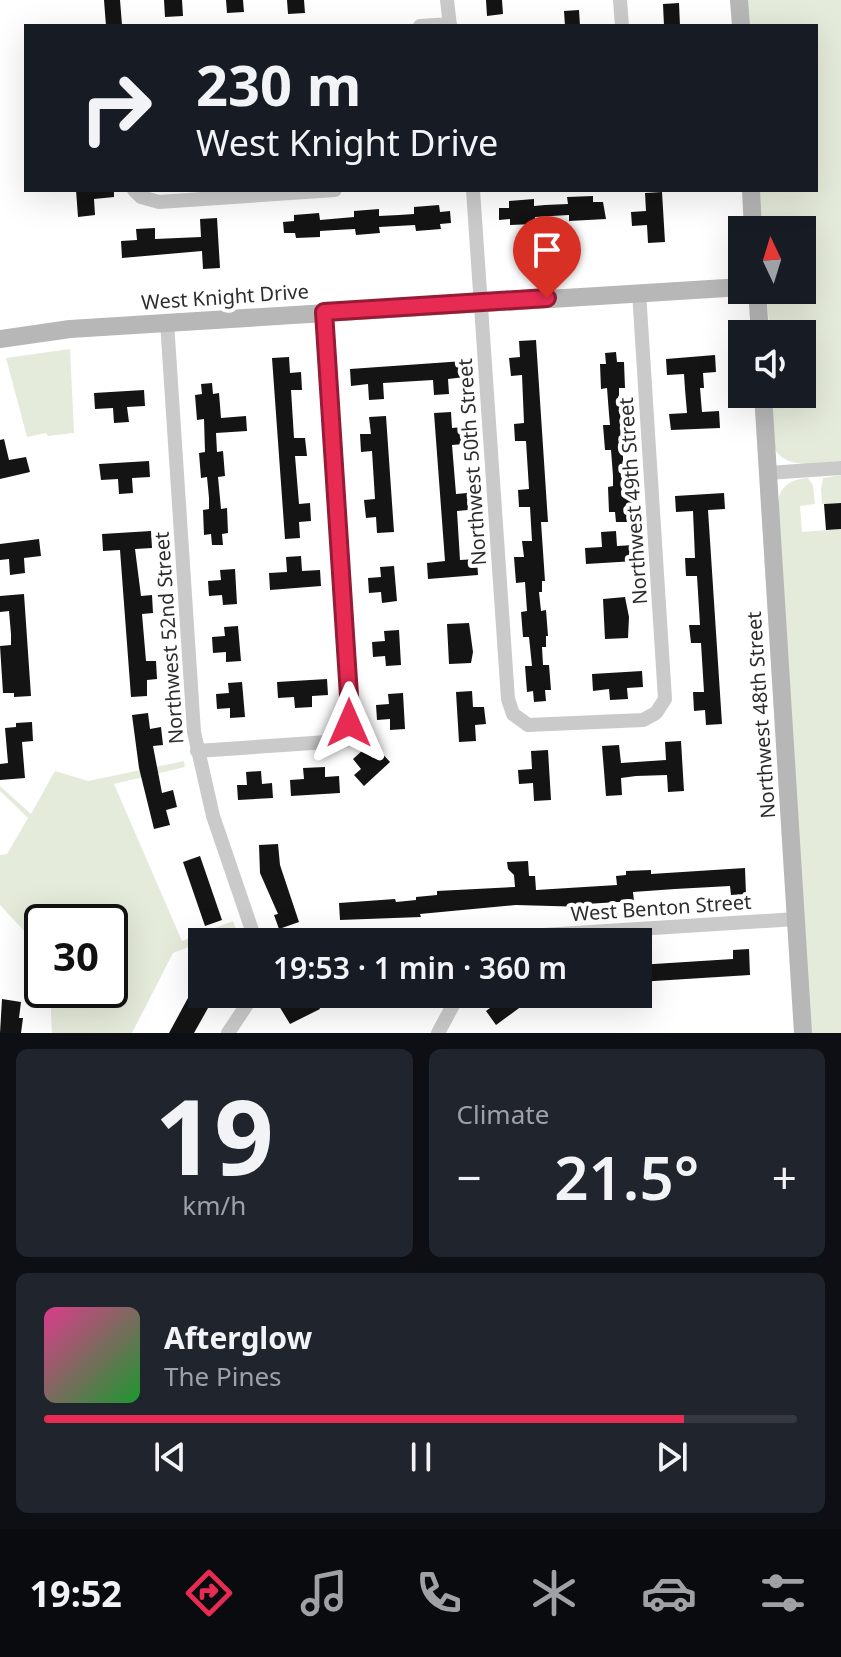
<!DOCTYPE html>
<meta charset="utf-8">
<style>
body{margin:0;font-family:"Noto Sans",sans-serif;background:#20242c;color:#f1f3f6;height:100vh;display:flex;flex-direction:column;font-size:30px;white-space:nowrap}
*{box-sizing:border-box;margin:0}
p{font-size:26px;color:#9ea1a6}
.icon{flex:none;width:44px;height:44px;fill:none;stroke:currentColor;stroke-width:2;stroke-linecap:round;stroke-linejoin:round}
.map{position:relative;height:1033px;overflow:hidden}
.sheet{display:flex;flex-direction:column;gap:16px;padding:16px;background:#0d0f14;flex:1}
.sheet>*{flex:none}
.guide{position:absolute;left:24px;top:24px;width:794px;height:168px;border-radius:0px;box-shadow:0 8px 32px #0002;background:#171b24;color:#f1f3f6;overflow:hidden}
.needle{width:52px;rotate:356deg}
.fabs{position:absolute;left:728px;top:216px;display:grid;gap:16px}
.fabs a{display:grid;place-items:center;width:88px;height:88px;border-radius:0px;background:#171b24;box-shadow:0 8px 32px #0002;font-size:40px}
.speed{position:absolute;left:24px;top:904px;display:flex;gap:16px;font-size:40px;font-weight:700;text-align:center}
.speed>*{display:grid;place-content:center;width:104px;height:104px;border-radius:50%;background:#171b24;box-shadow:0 8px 32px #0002;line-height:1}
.speed .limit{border:4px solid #111;border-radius:12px;background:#fff;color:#111}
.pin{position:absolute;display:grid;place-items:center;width:68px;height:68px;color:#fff;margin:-82px -34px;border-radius:50% 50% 50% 0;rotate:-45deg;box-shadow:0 0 8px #0007}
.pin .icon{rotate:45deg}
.me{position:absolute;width:88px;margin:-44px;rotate:0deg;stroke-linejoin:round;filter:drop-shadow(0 0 6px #0008)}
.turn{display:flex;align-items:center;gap:28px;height:168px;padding:0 40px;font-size:36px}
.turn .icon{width:104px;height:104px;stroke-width:2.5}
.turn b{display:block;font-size:56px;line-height:68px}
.big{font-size:60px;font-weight:600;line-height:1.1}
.sheet .tile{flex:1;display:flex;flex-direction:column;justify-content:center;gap:12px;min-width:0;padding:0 28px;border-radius:12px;background:#20242c}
.sheet .dial{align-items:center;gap:0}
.dial b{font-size:104px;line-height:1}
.song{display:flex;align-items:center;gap:24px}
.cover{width:96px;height:96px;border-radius:12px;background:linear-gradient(135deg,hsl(330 70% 55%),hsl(130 70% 35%))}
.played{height:8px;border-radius:4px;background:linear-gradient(90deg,#e72b53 85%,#363941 85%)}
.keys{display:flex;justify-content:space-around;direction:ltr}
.heat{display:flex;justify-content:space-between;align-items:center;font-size:44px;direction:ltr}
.sheet .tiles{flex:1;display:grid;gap:16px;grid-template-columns:1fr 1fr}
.tile:last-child{grid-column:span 2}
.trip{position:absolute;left:188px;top:928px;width:464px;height:80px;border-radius:0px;background:#171b24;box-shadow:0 8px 32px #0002;font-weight:600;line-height:80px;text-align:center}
.tabs{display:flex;height:128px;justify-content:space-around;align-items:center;background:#090b0e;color:#9ea1a6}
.tabs .icon{width:56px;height:56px}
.tabs .current{color:#e72b53}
.tabs b{font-size:36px;color:#f1f3f6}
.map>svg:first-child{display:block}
</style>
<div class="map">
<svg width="841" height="1033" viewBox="0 0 841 1033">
<rect width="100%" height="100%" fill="#fff"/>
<path fill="#e5ebda" d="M746 0H841V461C818 462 790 471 775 450L771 394H802V334H770L766 290H802V230H761L759 190H816V26H748Z
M70 349 74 433 48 436 46 433 27 437 6 358Z
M841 475V503L822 504 821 489 823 478Z
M808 478 813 485 815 504 800 506 802 532 841 529V1033H811L778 504C779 486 791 479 808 478Z
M184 761 185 767 114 784 182 941 233 921 236 929 173 953 132 1033H52L50 990H110V922H42V950L0 905V855L7 854 28 818 0 791V786L31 814 55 771 88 781Z"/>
<path fill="#141414" d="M104 0H120L122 25 106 26Z
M164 0H182L183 16 165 17Z
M226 0H243L244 12 227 13Z
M287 0H304L305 13 288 14Z
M486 0H502L503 14 487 16Z
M679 3 680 26H664L663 4Z
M579 10 580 26H565L564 11Z
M76 190H114V197L94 199 95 215 78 217Z
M662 192 665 242 648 243 647 225 632 226 631 212 646 211 645 193Z
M593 196V202H603L606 219 569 221V215L535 217V224L510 225V219L499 220V208H509V201L534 199V206L545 205 568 204 567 197Z
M439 205 440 212 450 211 451 223 440 224 441 229 416 231 415 225 379 227 380 233 356 235 355 229 336 230 320 231V237L296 238 295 233H284L283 222 294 221V215L319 213 320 220 354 217V211L379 209V216L399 215 414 214V207Z
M217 218 220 268 203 269 202 251 122 258 121 241 137 240 136 229 155 228V239L201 237 200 219Z
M536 340 548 522H541L545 581H542V592H539L541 611 546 610 548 636H546V647H542L543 665H549L551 690H545L546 701 534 702 533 691 527 692 525 666H532L529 637H523L521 612 527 611 525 582 516 583 514 557H524L522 541H532L530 507H519L518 490 529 489 526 441H515L514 424 524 423 522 375 511 376 509 358 520 357 519 341Z
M616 352 617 362H624L625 388H619V399L621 424H628L629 449H623V460L625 485H632L633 511H627V522H616L615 512H609L608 487 613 486V476L611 450H605L603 425H610L609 414 607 388 601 389 600 364H606L605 353Z
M715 355 716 372 703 373 704 388H700L702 412 719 411 720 428 671 430 669 414 687 413 685 389 684 374 667 375 666 359Z
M289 357 290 373 301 372 302 390H291L294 438H305L307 456H295L299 504 310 503 311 521 299 522 300 538 285 539 272 358Z
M464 361 465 377 448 379 449 394 434 395 433 380 383 383 384 399 369 400 368 384 351 386 350 369Z
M212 383 213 394 219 393 221 418 246 416 247 431 216 433 217 452 223 451 225 476 218 477 221 509 227 508 228 533 222 534 223 545H212L211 534 204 535 203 510 209 509V498L207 477 201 478 199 453 205 452 204 419 197 420 195 395 202 394 201 384Z
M144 390 145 406 127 407 129 422 114 423 113 408 95 409 94 393Z
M451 412 452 428 463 427 464 444 452 445 456 494 467 493 468 510 457 511 460 560 477 559 478 575 428 579 427 563 445 561 434 413Z
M386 416 394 532 377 533 376 517 366 518 364 500 375 499 372 451 361 452 360 434H371L369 417Z
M4 439 9 460 26 457 30 472 0 479V440Z
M149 461 150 477 132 478 133 493 119 494 118 479 101 480 99 464Z
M724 493 725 509 708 510 722 724 706 725 705 710 694 711 693 692H704L701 643H691L689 625H700L697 576H686L685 558H695L693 511 676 512 675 496Z
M841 503V529L826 530 824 504Z
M151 531 152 548 135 549 141 596 152 595 153 613 142 614 146 661H156L157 679 147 680V696L131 697 120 550 103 551 102 534Z
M616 531 617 546 634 545 635 561 586 564 585 548 602 547 601 532Z
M39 539 41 556 24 558 25 573 10 575 9 559 0 560V544Z
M301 556 302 571 320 570 321 586 270 590 269 573 287 572 286 557Z
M394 566 397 601 382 603 381 592 369 593 368 578 381 577 380 567Z
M235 569 237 604 223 605 222 595 209 596 208 581 221 580 220 570Z
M24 594 31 696 14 697V693H3L0 646 11 645V634L9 611 0 612V596Z
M625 597 629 617 628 638 605 639 603 599Z
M469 623 473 652 471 663 449 664 447 624Z
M238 626 241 661 226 662V652L213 653 212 637 225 636 224 627Z
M399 630 401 665 386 666 385 656 373 657 372 642 385 641 384 631Z
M642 671 643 687 627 688 628 699 610 700 609 689 593 691 592 674Z
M327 679 328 695 312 696V707L295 708 294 697 278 698 277 682Z
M242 682 245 717 230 718V708L217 709 216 694 229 693 228 683Z
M472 691 473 707H484L486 724 475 725 476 741 459 742 456 692Z
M403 693 405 729 390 730V719L377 720 376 705 389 704 388 694Z
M148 713 150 729 161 727 163 745 153 746 162 793 173 790 177 807 166 810 170 825 154 829 139 768 132 715Z
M32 722 33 741 22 742 25 778 0 780V764L8 763 5 728 16 727V723Z
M681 741 684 791 668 792 667 775 636 776 621 778 622 795 606 796 602 746 619 745 621 763 666 760 665 742Z
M364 749 373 758 380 751 390 762 364 786 354 775 361 769 353 759Z
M548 750 551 800 534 801 533 783 519 784 518 770 532 769 531 751Z
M325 767V777L339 776 340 793 291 796 290 780 304 779 303 768Z
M261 771 262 784 272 783 273 798 238 800 237 785H247L246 772Z
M278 844 280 865 299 922 279 929 274 915 278 914 260 873 259 845Z
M200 856 222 920 205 926 183 862Z
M528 861 529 876H535L536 890 617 885 616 876 626 875V871L651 870V874L745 868 746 894 731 895 730 886 675 889 633 892 634 901 586 904 587 907 516 905 420 914 421 917 340 920 339 903 395 899 396 902 416 900V897L437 895V891L515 887 514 875 508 869 507 862Z
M749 949 750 975 638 982V965L733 959V950Z
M202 972V994H209L203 1005 208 1008 203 1017 194 1033H169Z
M313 994H339L318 1005 320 1009 290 1024 279 1006 288 1000 291 1005Z
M509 994H538L496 1025 486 1011Z
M2 999 21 1002 19 1018H23L21 1033H0Z"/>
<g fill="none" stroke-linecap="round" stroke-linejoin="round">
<path stroke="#cacaca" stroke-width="14" d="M447 0 450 26
M620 0 622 26
M420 26 450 24
M134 190 141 197 159 202 335 190
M473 190 508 699 513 714 528 725 643 720 656 713 665 699 639 292
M167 322 194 732 213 816 256 942
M768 473 841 468
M197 751 327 742C343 737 349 727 350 711L324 312
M432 942 796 919
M228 1033 254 994
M438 1033 459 994"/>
<path stroke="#b7b7b7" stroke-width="18" d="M739 0 741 26
M751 190 753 230
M757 290 760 334
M0 339 70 329 742 287
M763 394 803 1033"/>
</g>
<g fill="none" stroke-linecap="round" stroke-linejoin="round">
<g stroke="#961c36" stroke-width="20">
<path id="route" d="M349 723 350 711 324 312 547 298"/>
</g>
<use href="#route" stroke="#e72b53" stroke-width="14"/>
</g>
<g text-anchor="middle" stroke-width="8" stroke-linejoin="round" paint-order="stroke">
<g font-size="20" fill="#2d2d2d" stroke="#fff">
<text transform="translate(225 297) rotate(-4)" y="7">West Knight Drive</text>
<text transform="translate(472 462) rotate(-94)" y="7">Northwest 50th Street</text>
<text transform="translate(633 501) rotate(-94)" y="7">Northwest 49th Street</text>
<text transform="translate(169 638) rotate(-94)" y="7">Northwest 52nd Street</text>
<text transform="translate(761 715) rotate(-94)" y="7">Northwest 48th Street</text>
<text transform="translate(661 908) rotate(-4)" y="7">West Benton Street</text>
</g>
</g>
</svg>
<div class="fabs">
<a><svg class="needle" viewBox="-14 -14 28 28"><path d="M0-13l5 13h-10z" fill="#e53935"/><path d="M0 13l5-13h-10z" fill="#9ea1a6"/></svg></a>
<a><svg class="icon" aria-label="sound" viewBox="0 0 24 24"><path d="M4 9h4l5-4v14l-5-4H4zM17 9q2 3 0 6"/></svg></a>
</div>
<div class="speed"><div class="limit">30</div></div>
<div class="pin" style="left:547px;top:298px;background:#d93025"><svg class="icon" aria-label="arrive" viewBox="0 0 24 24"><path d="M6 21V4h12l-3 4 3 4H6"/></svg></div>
<svg class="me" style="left:349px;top:723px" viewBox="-20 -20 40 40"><path d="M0-17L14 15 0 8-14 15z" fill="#e72b53" stroke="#fff" stroke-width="4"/></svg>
<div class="trip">19:53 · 1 min · 360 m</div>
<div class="guide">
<div class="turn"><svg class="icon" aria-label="right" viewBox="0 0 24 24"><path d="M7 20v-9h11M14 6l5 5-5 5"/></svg><div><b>230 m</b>West Knight Drive</div></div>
</div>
</div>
<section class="sheet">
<div class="tiles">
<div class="tile dial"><b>19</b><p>km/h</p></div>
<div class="tile"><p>Climate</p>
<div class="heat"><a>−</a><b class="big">21.5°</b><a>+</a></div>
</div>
<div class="tile">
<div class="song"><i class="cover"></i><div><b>Afterglow</b><p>The Pines</p></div></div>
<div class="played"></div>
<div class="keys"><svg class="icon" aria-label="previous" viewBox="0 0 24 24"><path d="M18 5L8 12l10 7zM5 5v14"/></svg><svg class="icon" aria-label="pause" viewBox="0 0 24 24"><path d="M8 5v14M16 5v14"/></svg><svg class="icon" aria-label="next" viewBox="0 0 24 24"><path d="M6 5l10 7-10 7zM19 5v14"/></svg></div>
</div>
</div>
</section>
<nav class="tabs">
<b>19:52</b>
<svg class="icon current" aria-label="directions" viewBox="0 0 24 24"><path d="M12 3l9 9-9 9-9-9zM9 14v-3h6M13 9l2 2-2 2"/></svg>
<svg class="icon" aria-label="music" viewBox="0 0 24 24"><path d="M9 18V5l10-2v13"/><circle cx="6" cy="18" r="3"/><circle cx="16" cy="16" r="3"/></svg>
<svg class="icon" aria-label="phone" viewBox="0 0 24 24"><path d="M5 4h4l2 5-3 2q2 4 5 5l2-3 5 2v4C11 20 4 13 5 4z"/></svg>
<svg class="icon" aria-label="climate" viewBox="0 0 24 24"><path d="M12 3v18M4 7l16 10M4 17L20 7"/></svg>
<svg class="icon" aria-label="car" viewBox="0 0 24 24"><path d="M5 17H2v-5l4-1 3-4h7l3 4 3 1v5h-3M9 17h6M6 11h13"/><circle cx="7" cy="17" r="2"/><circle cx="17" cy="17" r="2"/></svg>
<svg class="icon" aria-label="filters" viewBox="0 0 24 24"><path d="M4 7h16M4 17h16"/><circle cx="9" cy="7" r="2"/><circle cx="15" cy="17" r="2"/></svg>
</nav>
